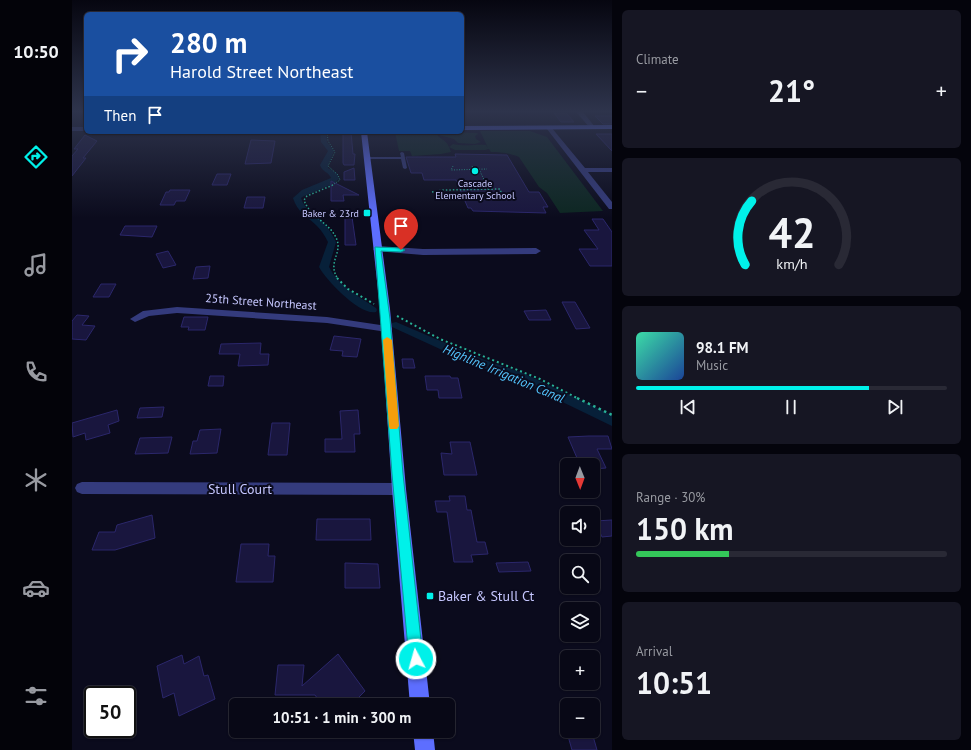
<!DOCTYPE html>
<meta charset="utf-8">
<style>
body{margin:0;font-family:"PT Sans",sans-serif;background:#161623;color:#f1f3f6;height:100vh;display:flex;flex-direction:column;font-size:15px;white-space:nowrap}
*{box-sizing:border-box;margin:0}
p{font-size:13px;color:#989aa1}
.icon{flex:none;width:22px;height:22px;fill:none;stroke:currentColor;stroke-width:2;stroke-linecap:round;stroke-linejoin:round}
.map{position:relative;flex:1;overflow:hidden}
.side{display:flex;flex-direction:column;gap:10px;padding:10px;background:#04040c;width:359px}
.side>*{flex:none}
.top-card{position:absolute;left:12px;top:12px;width:380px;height:122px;border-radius:6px;box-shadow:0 1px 3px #0004,0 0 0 1px #292935;background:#1a4fa0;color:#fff;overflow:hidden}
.needle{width:26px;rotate:179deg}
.fabs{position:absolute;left:488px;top:458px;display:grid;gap:8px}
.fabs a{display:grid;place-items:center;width:40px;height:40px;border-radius:6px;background:#080816;box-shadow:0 1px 3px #0004,0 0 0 1px #292935;font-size:20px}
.speed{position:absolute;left:12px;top:686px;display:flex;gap:8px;font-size:20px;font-weight:700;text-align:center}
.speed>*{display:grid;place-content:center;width:52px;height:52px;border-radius:50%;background:#080816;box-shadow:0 1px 3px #0004,0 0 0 1px #292935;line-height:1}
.speed .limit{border:2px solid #111;border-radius:6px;background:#fff;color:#111}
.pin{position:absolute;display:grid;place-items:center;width:34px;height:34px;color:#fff;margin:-41px -17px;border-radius:50% 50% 50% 0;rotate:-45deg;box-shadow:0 0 4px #0007}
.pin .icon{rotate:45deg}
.me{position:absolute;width:44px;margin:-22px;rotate:354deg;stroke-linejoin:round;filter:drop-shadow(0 0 3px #0008)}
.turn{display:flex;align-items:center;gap:14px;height:84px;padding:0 20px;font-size:18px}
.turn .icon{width:52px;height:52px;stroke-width:2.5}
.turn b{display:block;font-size:28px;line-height:34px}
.then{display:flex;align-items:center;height:38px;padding:0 20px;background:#0003;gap:8px;font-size:15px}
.big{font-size:30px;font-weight:700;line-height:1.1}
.side .widget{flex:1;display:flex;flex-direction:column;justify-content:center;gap:6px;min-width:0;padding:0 14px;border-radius:6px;background:#161623}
.side .dial{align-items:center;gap:0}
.dial svg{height:104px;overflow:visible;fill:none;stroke:#292935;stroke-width:7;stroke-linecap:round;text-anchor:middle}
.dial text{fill:#f1f3f6;stroke:none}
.song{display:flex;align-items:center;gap:12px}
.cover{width:48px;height:48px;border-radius:6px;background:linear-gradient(135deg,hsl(160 70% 55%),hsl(220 70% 35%))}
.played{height:4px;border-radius:2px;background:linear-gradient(90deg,#00f1e9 75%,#292935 75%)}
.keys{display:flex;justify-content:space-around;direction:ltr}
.heat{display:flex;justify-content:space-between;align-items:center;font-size:22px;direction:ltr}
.charge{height:6px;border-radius:3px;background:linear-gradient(90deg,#34c759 30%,#292935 0)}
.trip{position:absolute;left:157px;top:698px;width:226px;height:40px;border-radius:6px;background:#080816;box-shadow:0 1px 3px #0004,0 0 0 1px #292935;font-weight:700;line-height:40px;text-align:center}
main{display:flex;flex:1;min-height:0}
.dock{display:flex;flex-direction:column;width:72px;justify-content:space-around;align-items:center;background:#030309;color:#989aa1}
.dock .icon{width:28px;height:28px}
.dock .selected{color:#00f1e9}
.dock b{font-size:18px;color:#f1f3f6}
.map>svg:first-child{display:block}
</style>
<main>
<nav class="dock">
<b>10:50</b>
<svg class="icon selected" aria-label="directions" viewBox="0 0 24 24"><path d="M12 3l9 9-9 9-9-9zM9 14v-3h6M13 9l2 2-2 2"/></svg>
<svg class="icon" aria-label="music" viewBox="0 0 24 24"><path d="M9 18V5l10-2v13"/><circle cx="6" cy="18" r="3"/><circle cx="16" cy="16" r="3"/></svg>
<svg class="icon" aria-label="phone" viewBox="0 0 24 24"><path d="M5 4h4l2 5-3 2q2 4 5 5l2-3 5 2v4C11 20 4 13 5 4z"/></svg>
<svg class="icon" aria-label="climate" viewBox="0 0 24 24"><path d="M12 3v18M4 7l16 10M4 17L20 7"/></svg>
<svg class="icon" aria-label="car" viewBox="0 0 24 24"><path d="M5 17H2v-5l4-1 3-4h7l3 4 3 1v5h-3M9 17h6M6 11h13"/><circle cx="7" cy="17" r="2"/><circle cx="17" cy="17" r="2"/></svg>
<svg class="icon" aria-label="filters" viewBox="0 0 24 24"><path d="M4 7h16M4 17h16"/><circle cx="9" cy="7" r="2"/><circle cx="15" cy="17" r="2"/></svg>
</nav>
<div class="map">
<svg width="540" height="750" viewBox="0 0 540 750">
<rect width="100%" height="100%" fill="#0b0b1d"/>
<path fill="#0d2722" d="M408 131H458L475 137 531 211 488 213 475 193 467 187 447 157C437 153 429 152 419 152L417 149 413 150H383L377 147 379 152 369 154 340 156 338 151H327L323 132H364C367 140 373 138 377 147L381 144C394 147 403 144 414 145L416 148Z
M375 132 405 133 406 134 403 136 404 139 409 142 403 144 386 143 382 139 367 135Z"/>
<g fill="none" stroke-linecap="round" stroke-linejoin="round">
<path fill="#072039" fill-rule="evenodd" d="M248 132H254L255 142 262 151 256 165V168L265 173 267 179 261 184 232 196 229 198C233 211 244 215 252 223 257 229 261 236 264 242L257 267C267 286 286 296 304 308L305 310 304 312C288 316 254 280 247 267L256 242C253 236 250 231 245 226 236 217 225 212 221 198L230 190 259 178C257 172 250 172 248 165L256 151 249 142Z
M324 322 413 360 451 373 540 415V426L443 379 405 366 320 327 319 325 320 323Z"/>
</g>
<path fill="#19163e" stroke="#2b276b" d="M482 113H494L502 122H489Z
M523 116H540V124H531Z
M271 132H279L281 154H283L282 165H272L271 163Z
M524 134H540V151Z
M13 135 25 141 11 158H14L0 176V156L6 149H2Z
M179 140 203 141 199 163 173 164Z
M383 154 435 155 457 192H467L476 207H471L474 213 401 211 399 208H396L384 180H352L350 173H339L334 157H384Z
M282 168 283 180H272V172Z
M145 174H159L155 185H140Z
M259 181 287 195H271L272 201H259Z
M98 190H118L113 201H104L102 205H88L94 192H97Z
M175 197H193L191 208H172Z
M273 210H279L284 245H273Z
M520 219H531L540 232V266H518L507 249H526L512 230H527Z
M53 226H85L80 237 48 235Z
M96 251 104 265 91 268 84 254Z
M138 266 136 278 121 279 124 267Z
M29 284H44L37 297H21Z
M490 302H503L518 328 504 329Z
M474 310 479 320H457L452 311Z
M5 315 17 316 10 325 23 326 14 340 0 339V321Z
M112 317H136L133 330H116L117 327H109Z
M262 336 289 339 285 357 270 356 271 351 258 350Z
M189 343 188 354H197L196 365 166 366 168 354H147L149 344Z
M330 359H341L343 368H331Z
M138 376H152L151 386H136Z
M353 376H378L379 378H386L390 398H367L366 390H355Z
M92 407 90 417 65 418 68 408Z
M45 410 47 421 36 425 38 433 14 440 13 433 1 437 0 423Z
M286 410 288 434H282L283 452H253V439H270L268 411Z
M200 423H218L215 455H196Z
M149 429 145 453 118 454 121 441H125L128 430Z
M517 436H536L540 449H525L534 468 521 469V465H508L496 437Z
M100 437 96 453 63 454 68 438Z
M378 442H398L405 475H372L369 453 380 454Z
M377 496H393L395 510H399L405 542H413L416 554 399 555 401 562H382L375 512H365L363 501H378Z
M80 515 83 538 43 550H20L27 532H43L45 525Z
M245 519H298L299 540H244Z
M540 520V536L530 537 523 521Z
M169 544H197L196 556H203L201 582H164Z
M456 562 459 571 427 572 424 563Z
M273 563 306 564 308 588H273Z
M266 654 293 691 279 705H250L243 695H203L206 665H232L230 686Z
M110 655 112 664 127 656 132 676 136 675 143 699 107 716 102 693 91 698 85 666Z
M496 736H521L525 750H500Z"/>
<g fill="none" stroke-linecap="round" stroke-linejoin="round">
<path stroke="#28b197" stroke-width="1" stroke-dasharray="1 1.5" stroke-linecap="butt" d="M255 132 256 141 263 152 256 166 266 175 268 180 259 186
M381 166 379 170 415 169
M400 166 402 169
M407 169 415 186"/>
<path stroke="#28b197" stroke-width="1.5" stroke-dasharray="1.5 2" stroke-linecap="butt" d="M261 185 235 196 232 200C238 218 259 223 265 240 270 254 255 263 266 279
M414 185 417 190
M360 192 372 190 428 189 429 192"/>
<path stroke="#28b197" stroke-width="2" stroke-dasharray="2 3" stroke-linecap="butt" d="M265 278 276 289 302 304
M325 316 368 339 468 379 507 399"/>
<path stroke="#28b197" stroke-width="2.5" stroke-dasharray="2.5 3.5" stroke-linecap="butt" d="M505 398 540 415"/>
<path fill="#343b7d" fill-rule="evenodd" d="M330 152 332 153 335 168 333 169 331 168 329 159H295L293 158 295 157H329L328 153Z"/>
<path fill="#343b7d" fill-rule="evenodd" d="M504 112H511L523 127V129H519Z
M0 127H14V131H0Z
M475 127H479L513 168H540V172H516L540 202V209H537L475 129Z
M306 246 351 249 464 248 469 251 464 254 351 255 303 251 301 249Z
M105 307 255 317 315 326 319 327 320 329 319 331 315 332 255 323 105 313 77 316 63 322 58 319 71 311Z
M10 482 327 483 332 485 334 489 332 493 327 495 10 494 5 492 3 488 5 484Z"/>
<path fill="#5d6eff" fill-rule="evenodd" d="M540 125V129L390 130V126Z
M289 132H295L318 309 334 489 358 705H338L320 489 308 309Z
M341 731H361L363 750H343Z"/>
</g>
<linearGradient id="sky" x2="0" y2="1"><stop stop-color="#060610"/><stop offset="0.51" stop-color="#2e344c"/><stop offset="1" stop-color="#2e344c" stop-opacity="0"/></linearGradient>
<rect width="540" height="218" fill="url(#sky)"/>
<path fill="#00f1e9" stroke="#009d97" d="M303 247 329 248 333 250 329 252 309 251 318 319 331 474 351 659 349 664 344 666 339 664 337 659 320 474Z"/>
<path fill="#f59e0b" d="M315 337 320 340 327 426 325 429H318L317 426 311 340Z"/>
<g fill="#00f1e9" stroke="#0b0b1d" stroke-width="1.5">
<circle cx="403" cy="171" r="4"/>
<rect x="291" y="209" width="8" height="8" rx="2"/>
<rect x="354" y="592" width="8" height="8" rx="2"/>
</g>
<g text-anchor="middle" stroke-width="4" stroke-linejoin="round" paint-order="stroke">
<g font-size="10" fill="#c6c7ff" stroke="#0b0b1d">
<text x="403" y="187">Cascade<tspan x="403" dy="12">Elementary School</tspan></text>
<text x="287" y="217" text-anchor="end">Baker &amp; 23rd</text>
</g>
<g font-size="12" fill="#c6c7ff" stroke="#0b0b1d">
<text transform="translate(189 302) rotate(4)" y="4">25th Street Northeast</text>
</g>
<g font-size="13" font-style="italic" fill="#54c6ff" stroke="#0b0b1d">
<text transform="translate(432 373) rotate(23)" y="5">Highline Irrigation Canal</text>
</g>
<g font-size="14" fill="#c6c7ff" stroke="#0b0b1d">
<text x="168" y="494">Stull Court</text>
</g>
<g font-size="14" fill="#c6c7ff" stroke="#0b0b1d" text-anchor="start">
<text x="366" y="601">Baker &amp; Stull Ct</text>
</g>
</g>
</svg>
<div class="fabs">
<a><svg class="needle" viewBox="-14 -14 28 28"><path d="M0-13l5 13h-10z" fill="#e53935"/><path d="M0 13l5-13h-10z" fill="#989aa1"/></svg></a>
<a><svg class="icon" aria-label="sound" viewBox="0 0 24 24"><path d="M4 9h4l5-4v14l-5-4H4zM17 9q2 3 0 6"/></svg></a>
<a><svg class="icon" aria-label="search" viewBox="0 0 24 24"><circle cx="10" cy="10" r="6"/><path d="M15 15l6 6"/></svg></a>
<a><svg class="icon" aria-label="layers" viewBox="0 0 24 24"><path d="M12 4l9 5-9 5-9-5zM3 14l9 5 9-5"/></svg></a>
<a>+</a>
<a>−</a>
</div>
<div class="speed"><div class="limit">50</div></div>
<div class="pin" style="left:329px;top:250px;background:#d93025"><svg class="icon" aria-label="arrive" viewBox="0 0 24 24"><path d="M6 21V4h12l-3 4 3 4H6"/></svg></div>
<svg class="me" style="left:344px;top:659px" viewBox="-20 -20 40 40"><circle r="17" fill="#00f1e9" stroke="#fff" stroke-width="3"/><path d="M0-11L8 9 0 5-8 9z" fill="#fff"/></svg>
<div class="trip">10:51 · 1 min · 300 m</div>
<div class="top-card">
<div class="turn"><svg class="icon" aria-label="right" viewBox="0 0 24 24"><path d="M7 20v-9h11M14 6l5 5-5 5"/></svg><div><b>280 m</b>Harold Street Northeast</div></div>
<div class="then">Then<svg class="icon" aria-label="arrive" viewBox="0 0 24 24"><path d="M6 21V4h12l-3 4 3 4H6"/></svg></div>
</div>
</div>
<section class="side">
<div class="widget"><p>Climate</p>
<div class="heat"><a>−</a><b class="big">21°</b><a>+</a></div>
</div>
<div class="widget dial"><svg viewBox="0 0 100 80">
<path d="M14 69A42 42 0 1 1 86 69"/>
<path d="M14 69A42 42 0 0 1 19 20" stroke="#00f1e9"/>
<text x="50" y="56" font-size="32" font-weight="700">42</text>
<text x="50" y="72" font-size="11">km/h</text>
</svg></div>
<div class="widget">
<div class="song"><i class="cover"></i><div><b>98.1 FM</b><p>Music</p></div></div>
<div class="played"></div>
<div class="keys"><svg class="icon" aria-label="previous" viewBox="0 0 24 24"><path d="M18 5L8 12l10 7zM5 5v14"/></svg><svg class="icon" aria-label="pause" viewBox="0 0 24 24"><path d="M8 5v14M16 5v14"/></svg><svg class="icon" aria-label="next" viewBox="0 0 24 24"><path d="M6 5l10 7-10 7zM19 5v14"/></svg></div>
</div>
<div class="widget"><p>Range · 30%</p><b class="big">150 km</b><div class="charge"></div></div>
<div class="widget"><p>Arrival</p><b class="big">10:51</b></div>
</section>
</main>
